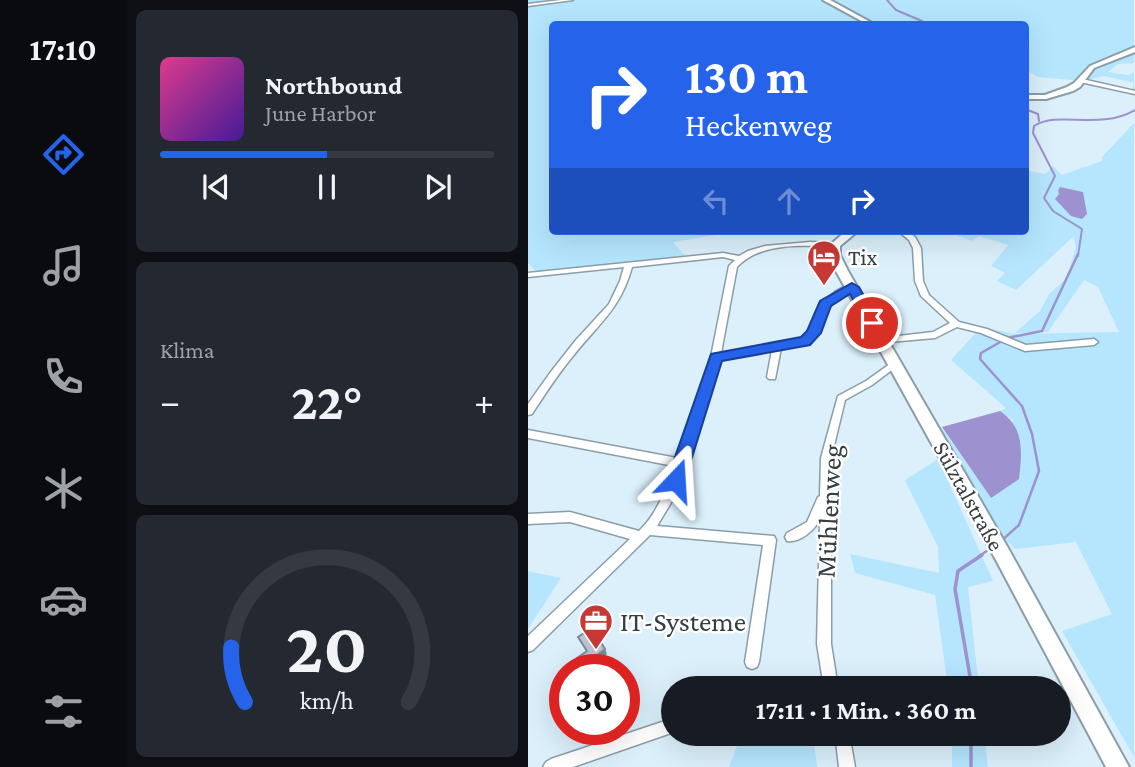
<!DOCTYPE html>
<html lang="de">
<meta charset="utf-8">
<style>
body{margin:0;font-family:"Crimson Pro",serif;background:#242831;color:#f1f3f6;height:100vh;display:flex;flex-direction:column;font-size:26px;white-space:nowrap}
*{box-sizing:border-box;margin:0}
p{font-size:23px;color:#9ea1a6}
.icon{flex:none;width:38px;height:38px;fill:none;stroke:currentColor;stroke-width:2;stroke-linecap:round;stroke-linejoin:round}
.map{position:relative;flex:1;overflow:hidden}
.sheet{display:flex;flex-direction:column;gap:10px;padding:10px;background:#0d0f14;width:402px}
.sheet>*{flex:none}
.guide{position:absolute;left:21px;top:21px;width:480px;height:214px;border-radius:7px;box-shadow:0 7px 28px #0002;background:#2563eb;color:#fff;overflow:hidden}
.speed{position:absolute;left:21px;top:654px;display:flex;gap:14px;font-size:35px;font-weight:700;text-align:center}
.speed>*{display:grid;place-content:center;width:91px;height:91px;border-radius:50%;background:#171b24;box-shadow:0 7px 28px #0002;line-height:1}
.speed .limit{border:10px solid #d22;background:#fff;color:#111}
.pin{position:absolute;display:grid;place-items:center;width:60px;height:60px;color:#fff;margin:-30px;border:4px solid #fff;border-radius:50%;box-shadow:0 2px 7px #0007}
.me{position:absolute;width:77px;margin:-38px;rotate:20deg;stroke-linejoin:round;filter:drop-shadow(0 0 5px #0008)}
.turn{display:flex;align-items:center;gap:24px;height:147px;padding:0 21px;font-size:32px}
.turn .icon{width:91px;height:91px;stroke-width:2.5}
.turn b{display:block;font-size:49px;line-height:60px}
.lanes{display:flex;align-items:center;height:66px;padding:0 21px;background:#0003;justify-content:center;gap:35px;direction:ltr}
.lanes .off{opacity:.35}
.big{font-size:52px;font-weight:700;line-height:1.1}
.sheet .widget{flex:1;display:flex;flex-direction:column;justify-content:center;gap:10px;min-width:0;padding:0 24px;border-radius:10px;background:#242831}
.sheet .dial{align-items:center;gap:0}
.dial svg{height:182px;overflow:visible;fill:none;stroke:#363941;stroke-width:7;stroke-linecap:round;text-anchor:middle}
.dial text{fill:#f1f3f6;stroke:none}
.song{display:flex;align-items:center;gap:21px}
.cover{width:84px;height:84px;border-radius:10px;background:linear-gradient(135deg,hsl(330 70% 55%),hsl(260 70% 35%))}
.played{height:7px;border-radius:4px;background:linear-gradient(90deg,#2563eb 50%,#363941 50%)}
.keys{display:flex;justify-content:space-around;direction:ltr}
.heat{display:flex;justify-content:space-between;align-items:center;font-size:38px;direction:ltr}
.trip{position:absolute;left:133px;top:676px;width:410px;height:70px;border-radius:35px;background:#171b24;box-shadow:0 7px 28px #0002;font-weight:700;line-height:70px;text-align:center}
main{display:flex;flex:1;min-height:0}
.dock{display:flex;flex-direction:column;width:126px;justify-content:space-around;align-items:center;background:#090b0e;color:#9ea1a6}
.dock .icon{width:49px;height:49px}
.dock .on{color:#2563eb}
.dock b{font-size:32px;color:#f1f3f6}
.map>svg:first-child{display:block}
</style>
<main>
<nav class="dock">
<b>17:10</b>
<svg class="icon on" aria-label="directions" viewBox="0 0 24 24"><path d="M12 3l9 9-9 9-9-9zM9 14v-3h6M13 9l2 2-2 2"/></svg>
<svg class="icon" aria-label="music" viewBox="0 0 24 24"><path d="M9 18V5l10-2v13"/><circle cx="6" cy="18" r="3"/><circle cx="16" cy="16" r="3"/></svg>
<svg class="icon" aria-label="phone" viewBox="0 0 24 24"><path d="M5 4h4l2 5-3 2q2 4 5 5l2-3 5 2v4C11 20 4 13 5 4z"/></svg>
<svg class="icon" aria-label="climate" viewBox="0 0 24 24"><path d="M12 3v18M4 7l16 10M4 17L20 7"/></svg>
<svg class="icon" aria-label="car" viewBox="0 0 24 24"><path d="M5 17H2v-5l4-1 3-4h7l3 4 3 1v5h-3M9 17h6M6 11h13"/><circle cx="7" cy="17" r="2"/><circle cx="17" cy="17" r="2"/></svg>
<svg class="icon" aria-label="filters" viewBox="0 0 24 24"><path d="M4 7h16M4 17h16"/><circle cx="9" cy="7" r="2"/><circle cx="15" cy="17" r="2"/></svg>
</nav>
<section class="sheet">
<div class="widget">
<div class="song"><i class="cover"></i><div><b>Northbound</b><p>June Harbor</p></div></div>
<div class="played"></div>
<div class="keys"><svg class="icon" aria-label="previous" viewBox="0 0 24 24"><path d="M18 5L8 12l10 7zM5 5v14"/></svg><svg class="icon" aria-label="pause" viewBox="0 0 24 24"><path d="M8 5v14M16 5v14"/></svg><svg class="icon" aria-label="next" viewBox="0 0 24 24"><path d="M6 5l10 7-10 7zM19 5v14"/></svg></div>
</div>
<div class="widget"><p>Klima</p>
<div class="heat"><a>−</a><b class="big">22°</b><a>+</a></div>
</div>
<div class="widget dial"><svg viewBox="0 0 100 80">
<path d="M14 69A42 42 0 1 1 86 69"/>
<path d="M14 69A42 42 0 0 1 8 45" stroke="#2563eb"/>
<text x="50" y="56" font-size="32" font-weight="700">20</text>
<text x="50" y="72" font-size="11">km/h</text>
</svg></div>
</section>
<div class="map">
<svg width="607" height="767" viewBox="0 0 607 767">
<rect width="100%" height="100%" fill="#dbf0fb"/>
<path fill="#b5e6fe" d="M0 0H295L341 24H24V231H212L145 242 159 258 9 273 0 263Z
M298 0H606V47L592 55 606 49V63L590 64 580 72 600 75 606 72V92H603L606 83 577 76 554 81 510 77 497 69V24H345Z
M606 123V757L534 631 584 614 548 542 487 549 468 531 410 427H413L463 498 485 420 472 411 478 408 423 360 453 327 488 334 591 332 570 287 556 280 520 332 487 333 512 311 521 294 539 278 548 246 545 237 488 290 469 281 477 273 463 266 480 245 451 236 444 241 418 231H497V170L517 174 525 166 534 175 574 161V157Z
M410 459 465 581 440 587 451 688H420L407 595 327 573 322 554 411 573 410 547 377 480Z
M0 571 33 578 0 629Z
M214 733H285L289 767H201Z
M424 733H456L460 767H424Z"/>
<path fill="#9d91cf" d="M532 187 555 192 559 214 554 219 543 216 527 199 531 194 530 191Z
M472 411C497 428 494 452 491 479L463 498 414 427Z"/>
<g fill="none" stroke-linecap="round" stroke-linejoin="round">
<path stroke="#9d91cf" stroke-width="2" d="M359 0 368 10 394 21V24
M497 109 510 114 511 121
M550 256 554 229 525 211 516 198 527 176 505 133 506 126C532 110 570 131 607 110"/>
<path stroke="#9d91cf" stroke-width="2.5" d="M479 338 514 331 550 254
M473 541 491 525 511 471 504 434 494 406 452 359 453 353 474 341
M451 556 462 549"/>
<path stroke="#9d91cf" stroke-width="3.5" d="M444 688 427 589 430 571 454 555
M443 733V767"/>
<g stroke="#8a9ea8" stroke-width="3">
<path id="minor" d="M33 0H45L0 6V4Z
M554 79 607 91V94L552 82V80Z
M370 231H379L387 237 393 248 395 281 401 295 431 322 459 329 498 345 566 339 570 342 566 345 497 351 453 333 429 327 407 338 350 343 349 341 353 338 405 332 422 323 393 296 387 281 385 248 381 240Z
M282 242 307 243 311 245 307 247C276 245 232 242 209 267L193 353 274 339C290 321 297 285 327 285L328 287 307 301 302 307 289 333 280 343 253 348 247 379H241L239 377 244 350 192 359 158 461 159 463 156 466 147 496 129 526 246 536 248 540 231 662 229 667 224 669 219 667 217 662 235 545 122 535 5 650 0 652V636L102 539 42 522 0 524V514L42 512 111 531C129 514 138 489 146 466L0 438V430L149 458 183 357 201 266 207 260 195 257 104 267C92 310 71 323 45 356 30 374 17 394 4 414L0 415V404L22 373 48 340 81 304 92 281 96 267 0 277V273L195 253 211 256 220 251 237 246Z
M366 361 369 362 371 364 369 366 344 385 317 400 303 458V644L310 688H296L289 644 292 519C287 530 272 543 259 541L257 537 259 533 279 522 290 497 292 496 293 458 310 396 338 381Z
M143 719 145 720V732L143 733 45 767H15L18 762 23 759Z
M307 733H321L327 767H311Z"/>
</g>
<g stroke="#8a9ea8" stroke-width="4">
<path id="secondary" d="M295 0H302L346 24H339Z
M607 47V52L566 68 552 87 545 91 518 99H497V95H517L539 87 546 83 562 66Z
M318 231H330L312 246V255L320 271 480 548 601 767H578L468 560 308 271 300 255 302 245Z"/>
</g>
<use href="#minor" fill="#fff" fill-rule="evenodd"/>
<use href="#secondary" fill="#fff" fill-rule="evenodd"/>
</g>
<path fill="#828995" d="M77 649 79 654 59 670H56L54 667Z"/>
<path fill="#bac4d5" stroke="#828995" stroke-width="2" d="M64 628 77 649 54 667 49 658 59 651 50 637Z"/>
<path fill="#2563eb" stroke="#184099" stroke-width="2" d="M324 283 331 287 351 323 349 326H339L322 294 303 306 293 333 282 345 194 361 157 480 154 485 148 487 141 485 139 480 183 354 273 337 279 331 292 301Z"/>
<defs>
<g id="hotel-pin" transform="scale(1.75)"><path d="M0 17L-7.5 6A9.5 9.5 0 1 1 7.5 6Z" fill="#c83935" stroke="#fff"/><path d="M-6-4.5h1.5V1H6V5H4.5V3h-9V5H-6ZM-4 0a1.8 1.8 0 1 1 3.6 0ZM.5 0V-2.5h3Q6-2.5 6 0Z" fill="#fff"/></g>
<g id="office-pin" transform="scale(1.75)"><path d="M0 17L-7.5 6A9.5 9.5 0 1 1 7.5 6Z" fill="#c83935" stroke="#fff"/><path d="M-6-3h4V-5.5h4V-3h4V5H-6ZM-1-4.5V-3h2v-1.5ZM-6 0V1H6V0Z" fill="#fff"/></g>
</defs>
<g fill-rule="evenodd">
<use href="#hotel-pin" x="296" y="257"/>
<use href="#office-pin" x="68" y="621"/>
</g>
<g text-anchor="middle" stroke-width="5" stroke-linejoin="round" paint-order="stroke">
<g font-size="23" fill="#363e42" stroke="#fff" text-anchor="start">
<text x="320" y="265">Tix</text>
</g>
<g font-size="23" fill="#363e42" stroke="#fff">
<text transform="translate(441 496) rotate(61)" y="8">Sülztalstraße</text>
</g>
<g font-size="28" fill="#363e42" stroke="#fff">
<text transform="translate(300 511) rotate(-87)" y="10">Mühlenweg</text>
</g>
<g font-size="28" fill="#363e42" stroke="#fff" text-anchor="start">
<text x="92" y="631">IT-Systeme</text>
</g>
</g>
</svg>
<div class="speed"><div class="limit">30</div></div>
<div class="pin" style="left:344px;top:323px;background:#d93025"><svg class="icon" aria-label="arrive" viewBox="0 0 24 24"><path d="M6 21V4h12l-3 4 3 4H6"/></svg></div>
<svg class="me" style="left:148px;top:480px" viewBox="-20 -20 40 40"><path d="M0-17L14 15 0 8-14 15z" fill="#2563eb" stroke="#fff" stroke-width="4"/></svg>
<div class="trip">17:11 · 1 Min. · 360 m</div>
<div class="guide">
<div class="turn"><svg class="icon" aria-label="right" viewBox="0 0 24 24"><path d="M7 20v-9h11M14 6l5 5-5 5"/></svg><div><b>130 m</b>Heckenweg</div></div>
<div class="lanes"><svg class="icon off" aria-label="left" viewBox="0 0 24 24"><path d="M17 20v-9H6M10 6l-5 5 5 5"/></svg><svg class="icon off" aria-label="ahead" viewBox="0 0 24 24"><path d="M12 20V5M6 11l6-6 6 6"/></svg><svg class="icon" aria-label="right" viewBox="0 0 24 24"><path d="M7 20v-9h11M14 6l5 5-5 5"/></svg></div>
</div>
</div>
</main>
